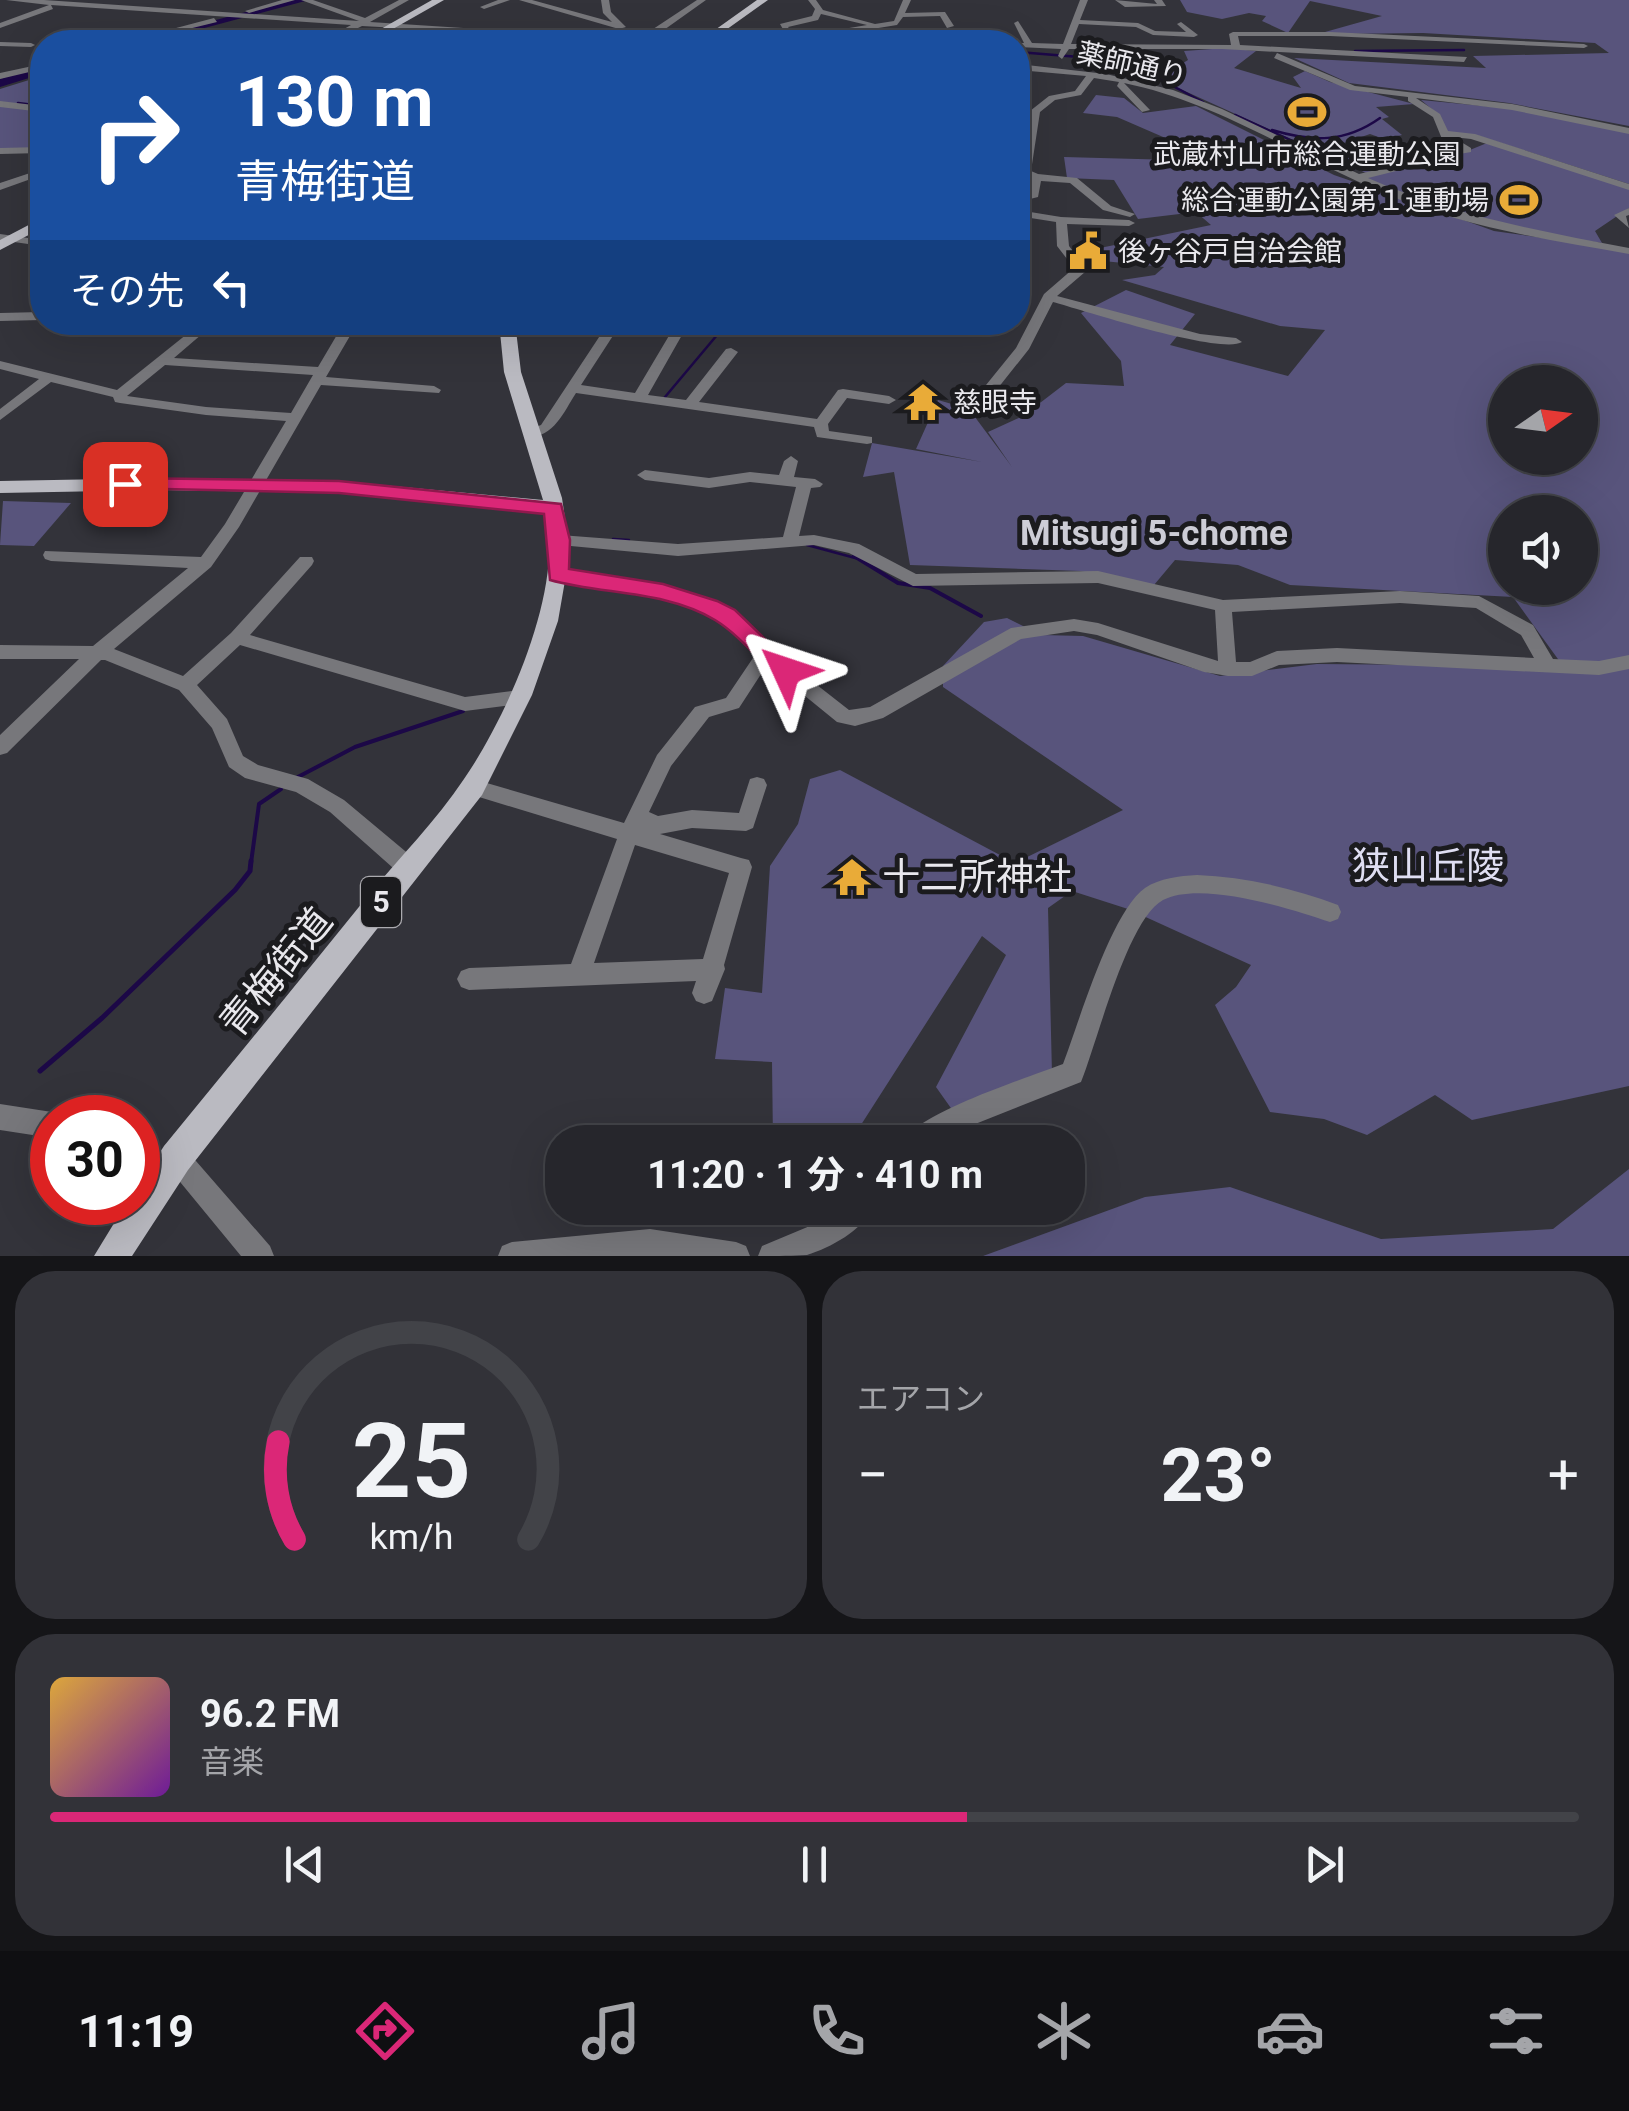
<!DOCTYPE html>
<html lang="ja">
<meta charset="utf-8">
<style>
body{margin:0;font-family:Roboto,"Noto Sans JP",sans-serif;background:#323238;color:#f1f3f6;height:100vh;display:flex;flex-direction:column;font-size:38px;white-space:nowrap}
*{box-sizing:border-box;margin:0}
p{font-size:32px;color:#a4a5a9}
.icon{flex:none;width:55px;height:55px;fill:none;stroke:currentColor;stroke-width:2;stroke-linecap:round;stroke-linejoin:round}
.map{position:relative;height:1256px;overflow:hidden}
.details{display:flex;flex-direction:column;gap:15px;padding:15px;background:#151518;flex:1}
.details>*{flex:none}
.banner{position:absolute;left:30px;top:30px;width:1000px;height:305px;border-radius:40px;box-shadow:0 10px 40px #0002,0 0 0 2px #424348;background:#1a4fa0;color:#fff;overflow:hidden}
.needle{width:65px;rotate:76deg}
.controls{position:absolute;left:1488px;top:365px;display:grid;gap:20px}
.controls a{display:grid;place-items:center;width:110px;height:110px;border-radius:50%;background:#26262c;box-shadow:0 10px 40px #0002,0 0 0 2px #424348;font-size:50px}
.speed{position:absolute;left:30px;top:1095px;display:flex;gap:20px;font-size:50px;font-weight:700;text-align:center}
.speed>*{display:grid;place-content:center;width:130px;height:130px;border-radius:50%;background:#26262c;box-shadow:0 10px 40px #0002,0 0 0 2px #424348;line-height:1}
.speed .limit{border:15px solid #d22;background:#fff;color:#111}
.pin{position:absolute;display:grid;place-items:center;width:85px;height:85px;color:#fff;margin:-42px;border-radius:20px;box-shadow:0 5px 15px #0006}
.me{position:absolute;width:110px;margin:-55px;rotate:312deg;stroke-linejoin:round;filter:drop-shadow(0 0 8px #0008)}
.turn{display:flex;align-items:center;gap:35px;height:210px;padding:0 40px;font-size:45px}
.turn .icon{width:130px;height:130px;stroke-width:2.5}
.turn b{display:block;font-size:70px;line-height:85px}
.then{display:flex;align-items:center;height:95px;padding:0 40px;background:#0003;gap:20px;font-size:38px}
.big{font-size:75px;font-weight:700;line-height:1.1}
.details .widget{flex:1;display:flex;flex-direction:column;justify-content:center;gap:15px;min-width:0;padding:0 35px;border-radius:40px;background:#323238}
.details .dial{align-items:center;gap:0}
.dial svg{height:260px;overflow:visible;fill:none;stroke:#424348;stroke-width:7;stroke-linecap:round;text-anchor:middle}
.dial text{fill:#f1f3f6;stroke:none}
.song{display:flex;align-items:center;gap:30px}
.cover{width:120px;height:120px;border-radius:15px;background:linear-gradient(135deg,hsl(40 70% 55%),hsl(280 70% 35%))}
.played{height:10px;border-radius:5px;background:linear-gradient(90deg,#db2777 60%,#424348 60%)}
.keys{display:flex;justify-content:space-around;direction:ltr}
.heat{display:flex;justify-content:space-between;align-items:center;font-size:55px;direction:ltr}
.details .tiles{flex:1;display:grid;gap:15px;grid-template-columns:1fr 1fr}
.widget:last-child{grid-column:span 2}
.trip{position:absolute;left:545px;top:1125px;width:540px;height:100px;border-radius:40px;background:#26262c;box-shadow:0 10px 40px #0002,0 0 0 2px #424348;font-weight:700;line-height:100px;text-align:center}
.menu{display:flex;height:160px;justify-content:space-around;align-items:center;background:#0f0f12;color:#a4a5a9}
.menu .icon{width:70px;height:70px}
.menu .selected{color:#db2777}
.menu b{font-size:45px;color:#f1f3f6}
.map>svg:first-child{display:block}
</style>
<div class="map">
<svg width="1629" height="1256" viewBox="0 0 1629 1256">
<rect width="100%" height="100%" fill="#33333a"/>
<path fill="#58547c" fill-rule="evenodd" d="M1180 0H1629V126L1509 103 1349 83 1294 58 1486 68 1473 56 1609 53 1595 43 1423 33 1338 34 1325 32 1382 16 1310 1 1288 33 1262 21 1266 16 1249 13 1222 19 1187 12Z
M1226 48 1256 51 1234 68 1301 88 1293 77 1305 71 1330 82 1414 104 1376 107 1389 117 1382 119 1402 135 1384 139 1370 134 1338 145 1361 155 1380 147 1404 157 1388 167 1366 173 1136 69 1148 61 1175 68 1188 60 1184 51Z
M42 76V133L33 149 0 150V89Z
M1096 95 1124 98 1143 113 1196 106 1334 175 1389 194 1356 179 1412 160 1465 152 1487 143 1629 188V208L1595 231 1602 243 1545 235 1430 208 1494 231 1629 250V1086L1472 1120 1435 1095 1367 1135 1324 1119 1270 1112 1215 1005 1236 987 1251 965 1128 909 1072 891 1048 908 1052 1074 953 1111 936 1087 1006 955 982 936 850 1142H773L772 1062 715 1059 725 988 762 993 770 866 798 824 810 779 840 770 1015 863 1123 810 943 687V666L984 622 1007 618 1041 635 1083 636 1220 676 1317 664 1563 666 1513 597 1290 585 1238 565 1175 560 1154 585 1080 571 910 565 894 472 863 477 872 443 982 462 916 449 938 400 969 409 1012 467 988 432 1023 416 1066 383 1124 386 1121 361 1081 313 1126 290 1195 314 1170 345 1288 376 1325 330 1280 326 1122 280 1155 275 1164 267 1103 261 1100 248 1211 225 1196 212 1138 219 1114 180 1067 178 1064 157 1174 160 1170 140 1117 117 1083 113ZM1505 382H1580V458H1505ZM1505 512H1580V588H1505Z
M1421 100 1515 109 1629 133V184L1476 135 1446 133 1440 116Z
M3 501 71 503 34 546 0 545Z
M1629 1169V1256H983L1145 1197 1230 1187 1381 1239 1553 1229Z"/>
<g fill="none" stroke-linecap="round" stroke-linejoin="round">
<path stroke="#1c0847" stroke-width="2.5" d="M860 30 893 42
M1355 51 1464 50
M1018 52 1104 59 1154 76 1203 102
M1123 65 1126 51
M18 103 42 106
M1235 115 1354 169
M1272 130C1312 142 1345 143 1380 118
M665 397 728 322
M613 539 629 540
M807 545 859 559"/>
<path stroke="#1c0847" stroke-width="4" d="M854 556 898 583 930 588 981 616
M296 778 355 747 463 711
M251 863 259 804 281 789"/>
<path stroke="#1c0847" stroke-width="5" d="M40 1071 102 1018 235 890 250 871 251 861"/>
<path fill="#1c0847" fill-rule="evenodd" d="M291 0H309L152 42H134Z
M42 66V74L0 87V79Z"/>
<path fill="#77777b" fill-rule="evenodd" d="M6 0H44L359 21 301 0H313L365 18 399 0H409L370 22 638 39 697 0H706L647 42 362 26 330 42H321L351 25 51 5 53 9 0 28V23L49 5Z
M282 0H295L249 13 245 11Z
M498 0H510L484 9 480 7Z
M519 0H532L612 22 603 13 601 0H609L611 12 626 27 619 29Z
M808 0H816L823 10 875 24 894 21 903 0H911L905 13 945 12 954 26 947 28 940 16 903 17 897 25 791 42H775L788 38 780 24 812 16 815 9ZM821 14 867 25 796 37 788 27 818 20Z
M1080 0H1088L1080 20 1138 23 1155 31 1186 32 1177 24 1181 22 1198 35 1194 37 1153 35 1136 27 1079 24 1071 44 1231 45 1229 34 1233 32H1330L1584 44 1588 46 1584 48 1330 36H1238L1240 45 1467 57 1464 62 1222 49H1069L1062 59 1058 56 1061 49 1018 47V43H1024L1014 23 1018 21 1032 43 1063 44Z
M1115 0 1157 4 1154 0H1162L1166 6 1125 7Z
M214 18 217 22 135 42H123Z
M226 28 233 30 202 42H192Z
M971 32 982 42H974L969 37 917 42 904 41Z
M0 42 31 43 35 45 31 47 0 46Z
M1277 53 1355 86 1512 104 1629 128V134L1512 110 1416 98 1440 114 1448 131 1475 134 1629 184V190L1471 139 1453 137 1471 148V152L1414 162 1396 171 1368 178C1452 215 1539 231 1629 248V254C1546 239 1462 227 1384 193 1298 157 1217 102 1124 83L1150 110 1142 112 1117 86 1119 82 1094 78 1081 95 1055 100 1040 112 1031 171 1038 174 1077 178 1111 206 1135 214 1130 217 1103 210 1070 183 1041 181 1038 197 1018 202V196L1029 193 1031 178 1021 172 1030 111 1049 96 1075 91 1086 76 1018 70V64L1106 74 1173 90 1222 109 1359 174 1388 167 1407 157 1457 149 1442 139 1433 117 1408 101V97L1350 90 1274 58Z
M42 64V69L0 79V73Z
M0 101 42 106V112L0 107Z
M42 147V153L0 154V148Z
M42 169V175L0 190V183Z
M1629 208V215L1626 216 1629 228 1614 215Z
M1018 210 1061 217 1129 220 1135 223 1129 226 1067 224 1069 246 1076 255 1098 256 1104 259 1098 262H1082L1087 269 1085 272 1057 296 1200 334 1236 338 1242 342C1221 355 1085 311 1053 302L1029 349 979 412H969V406L1016 348 1044 294 1074 268 1057 246 1056 222 1018 216Z
M0 234 42 240V246L0 240Z
M42 312V320L0 321V313Z
M202 322H216L174 358 318 367 341 328 297 326 291 322H388L507 328 513 332 507 336 354 329 326 377 434 386 441 390 439 393 321 385 239 527 211 567 114 649 183 676 231 633 300 557H312L314 561 312 565 250 635 465 697 519 690 526 692 528 697 526 702 519 704 465 711 240 645 197 685 227 719 243 756 258 765 308 779 344 800 417 861 420 868 417 875 409 877 401 875 330 812 296 792 245 778 229 767 212 728 179 690 105 660H101L7 753 0 755V735L79 659H0V645L93 646 188 568 51 561 45 559 43 555 45 551 201 557 225 524 286 421 206 415 120 403 115 402 113 397 51 382 0 420V409L39 379 0 369V361L117 390ZM165 365 313 375 291 413 206 407 127 396Z
M609 322 691 328 697 332 691 336 682 335 648 395 686 400 726 349 731 348 738 352 699 402 817 419 838 390 843 389 889 396 896 400 889 404 847 398 828 424 829 431 872 437V443L867 444 817 437 814 427 576 393C563 413 554 438 526 437V431L541 425ZM618 328 670 334 635 393 581 385Z
M791 456 798 461 794 477 815 479 823 484 820 487 811 488 799 536 814 535 859 544 916 574 1098 571 1223 600 1400 591 1479 596 1533 625 1553 659 1599 661 1629 655V669L1599 675 1337 662 1279 665 1252 676H1228L1204 672 1097 635 1074 631 1021 639 883 718 855 726 837 722 767 665 739 708 709 717 671 766 649 812 658 816 692 810 739 813 750 779 757 777 764 779 767 785 753 828 746 831 692 828 660 834 741 858 749 860 752 867 724 965 725 969 712 1001 704 1004 696 1001 692 993 696 981 469 990 461 987 457 979 461 971 469 968 571 964 617 839 466 793 463 787 466 781 473 779 624 823 657 755 695 707 726 698 755 655C744 644 733 630 721 621 685 594 603 588 558 580L550 574 552 570 558 568 663 586 715 603 733 612 771 649 849 710 870 707 1011 628 1074 619 1098 623 1218 661 1215 610 1098 583 913 586 849 553 814 545 678 556 560 545 552 540 560 535 678 544 783 537 796 487 750 482 709 488 645 480 637 475 645 470 709 478 750 472 779 475 784 461ZM1400 603 1476 608 1521 635 1534 658 1337 648 1277 651 1250 662H1236L1232 612ZM635 845 729 873 703 959 594 963Z
M1197 875C1245 877 1293 888 1338 905L1341 912 1338 919 1330 922C1292 909 1201 880 1163 900 1127 920 1098 1040 1081 1082L950 1134 938 1142H904C915 1113 1030 1077 1063 1064 1079 1022 1111 912 1145 888 1160 878 1179 876 1197 875Z
M0 1104 52 1112 62 1118H52V1138L0 1130Z
M176 1145 185 1149 196 1161 270 1246 274 1256H241L176 1177 172 1185 163 1189 138 1176V1149L165 1163 163 1158 167 1149Z
M838 1208H872C863 1230 830 1248 807 1255 793 1256 774 1256 758 1256L762 1246 817 1223Z
M650 1229 736 1242 746 1246 750 1256H498L502 1246 512 1242Z"/>
<path fill="#babac1" fill-rule="evenodd" d="M432 0H444L370 42H358Z
M757 0H768L709 42H698Z
M42 218V228L0 250V240Z
M499 322H515L521 372 562 498 570 552 558 621 532 695 482 795 188 1170 132 1256H94L127 1202H138V1186L164 1146C232 1063 300 980 367 897 399 858 436 821 464 779 507 717 564 589 546 514L339 493 160 490 0 493V481L160 478 339 481 543 500 504 372Z"/>
</g>
<path fill="#db2777" stroke="#8e194d" stroke-width="2.5" d="M125 478 339 481 561 504 570 540 569 569 663 584 717 601 735 610 798 671 786 680 777 677C758 659 738 634 715 620 665 590 604 595 550 580L544 514 339 493 118 488 115 484Z"/>
<defs>
<g id="stadium-bare" transform="scale(3)"><path d="M0-5a6.5 5 0 1 0 0 10a6.5 5 0 1 0 0-10ZM-3.5-1.8h7v3.6h-7Z" fill="#e9ab38" stroke="#1b1b1e" stroke-width="2.5" paint-order="stroke"/></g>
<g id="civic-bare" transform="scale(3)"><path d="M-.6-6.5H3V-4.5H.6V-3L4-1V1h2V6H-6V1h2V-1L-.6-3ZM-1.2 2.5V6h2.4V2.5Z" fill="#e9ab38" stroke="#1b1b1e" stroke-width="2.5" paint-order="stroke"/></g>
<g id="temple-bare" transform="scale(3)"><path d="M0-6L5-2H3V0L6.5 2.5H4V6H1.5V3h-3V6H-4V2.5H-6.5L-3 0V-2H-5Z" fill="#e9ab38" stroke="#1b1b1e" stroke-width="2.5" paint-order="stroke"/></g>
</defs>
<g fill-rule="evenodd">
<use href="#stadium-bare" x="1307" y="112"/>
<use href="#stadium-bare" x="1519" y="200"/>
<use href="#civic-bare" x="1088" y="251"/>
<use href="#temple-bare" x="923" y="402"/>
<use href="#temple-bare" x="852" y="877"/>
</g>
<g text-anchor="middle" stroke-width="10" stroke-linejoin="round" paint-order="stroke">
<g font-size="28" fill="#e9e8ed" stroke="#1b1b1e">
<text transform="translate(1132 64) rotate(13)" y="10">薬師通り</text>
</g>
<g font-size="28" fill="#e9e8ed" stroke="#1b1b1e" text-anchor="start">
<text x="1307" y="164" text-anchor="middle">武蔵村山市総合運動公園</text>
<text x="1489" y="210" text-anchor="end">総合運動公園第１運動場</text>
<text x="1118" y="261">後ヶ谷戸自治会館</text>
<text x="953" y="412">慈眼寺</text>
</g>
<rect fill="#1b1b1e" stroke="#abaaaf" stroke-width="2.5" x="361" y="877" width="40" height="50" rx="8"/>
<g font-size="30" font-weight="bold" fill="#e9e8ed">
<text x="381" y="912">5</text>
</g>
<g font-size="35" font-weight="bold" fill="#cdcdd6" stroke="#1b1b1e">
<text x="1154" y="545">Mitsugi 5-chome</text>
</g>
<g font-size="38" fill="#dfdef2" stroke="#1b1b1e">
<text x="1428" y="879">狭山丘陵</text>
</g>
<g font-size="38" fill="#e9e8ed" stroke="#1b1b1e" text-anchor="start">
<text x="882" y="890">十二所神社</text>
</g>
<g font-size="38" fill="#e9e8ed" stroke="#1b1b1e">
<text transform="translate(276 972) rotate(-51)" y="13">青梅街道</text>
</g>
</g>
</svg>
<div class="controls">
<a><svg class="needle" viewBox="-14 -14 28 28"><path d="M0-13l5 13h-10z" fill="#e53935"/><path d="M0 13l5-13h-10z" fill="#a4a5a9"/></svg></a>
<a><svg class="icon" aria-label="sound" viewBox="0 0 24 24"><path d="M4 9h4l5-4v14l-5-4H4zM17 9q2 3 0 6"/></svg></a>
</div>
<div class="speed"><div class="limit">30</div></div>
<div class="pin" style="left:125px;top:484px;background:#d93025"><svg class="icon" aria-label="arrive" viewBox="0 0 24 24"><path d="M6 21V4h12l-3 4 3 4H6"/></svg></div>
<svg class="me" style="left:786px;top:671px" viewBox="-20 -20 40 40"><path d="M0-17L14 15 0 8-14 15z" fill="#db2777" stroke="#fff" stroke-width="4"/></svg>
<div class="trip">11:20 · 1 分 · 410 m</div>
<div class="banner">
<div class="turn"><svg class="icon" aria-label="right" viewBox="0 0 24 24"><path d="M7 20v-9h11M14 6l5 5-5 5"/></svg><div><b>130 m</b>青梅街道</div></div>
<div class="then">その先<svg class="icon" aria-label="left" viewBox="0 0 24 24"><path d="M17 20v-9H6M10 6l-5 5 5 5"/></svg></div>
</div>
</div>
<section class="details">
<div class="tiles">
<div class="widget dial"><svg viewBox="0 0 100 80">
<path d="M14 69A42 42 0 1 1 86 69"/>
<path d="M14 69A42 42 0 0 1 9 39" stroke="#db2777"/>
<text x="50" y="56" font-size="32" font-weight="700">25</text>
<text x="50" y="72" font-size="11">km/h</text>
</svg></div>
<div class="widget"><p>エアコン</p>
<div class="heat"><a>−</a><b class="big">23°</b><a>+</a></div>
</div>
<div class="widget">
<div class="song"><i class="cover"></i><div><b>96.2 FM</b><p>音楽</p></div></div>
<div class="played"></div>
<div class="keys"><svg class="icon" aria-label="previous" viewBox="0 0 24 24"><path d="M18 5L8 12l10 7zM5 5v14"/></svg><svg class="icon" aria-label="pause" viewBox="0 0 24 24"><path d="M8 5v14M16 5v14"/></svg><svg class="icon" aria-label="next" viewBox="0 0 24 24"><path d="M6 5l10 7-10 7zM19 5v14"/></svg></div>
</div>
</div>
</section>
<nav class="menu">
<b>11:19</b>
<svg class="icon selected" aria-label="directions" viewBox="0 0 24 24"><path d="M12 3l9 9-9 9-9-9zM9 14v-3h6M13 9l2 2-2 2"/></svg>
<svg class="icon" aria-label="music" viewBox="0 0 24 24"><path d="M9 18V5l10-2v13"/><circle cx="6" cy="18" r="3"/><circle cx="16" cy="16" r="3"/></svg>
<svg class="icon" aria-label="phone" viewBox="0 0 24 24"><path d="M5 4h4l2 5-3 2q2 4 5 5l2-3 5 2v4C11 20 4 13 5 4z"/></svg>
<svg class="icon" aria-label="climate" viewBox="0 0 24 24"><path d="M12 3v18M4 7l16 10M4 17L20 7"/></svg>
<svg class="icon" aria-label="car" viewBox="0 0 24 24"><path d="M5 17H2v-5l4-1 3-4h7l3 4 3 1v5h-3M9 17h6M6 11h13"/><circle cx="7" cy="17" r="2"/><circle cx="17" cy="17" r="2"/></svg>
<svg class="icon" aria-label="filters" viewBox="0 0 24 24"><path d="M4 7h16M4 17h16"/><circle cx="9" cy="7" r="2"/><circle cx="15" cy="17" r="2"/></svg>
</nav>
